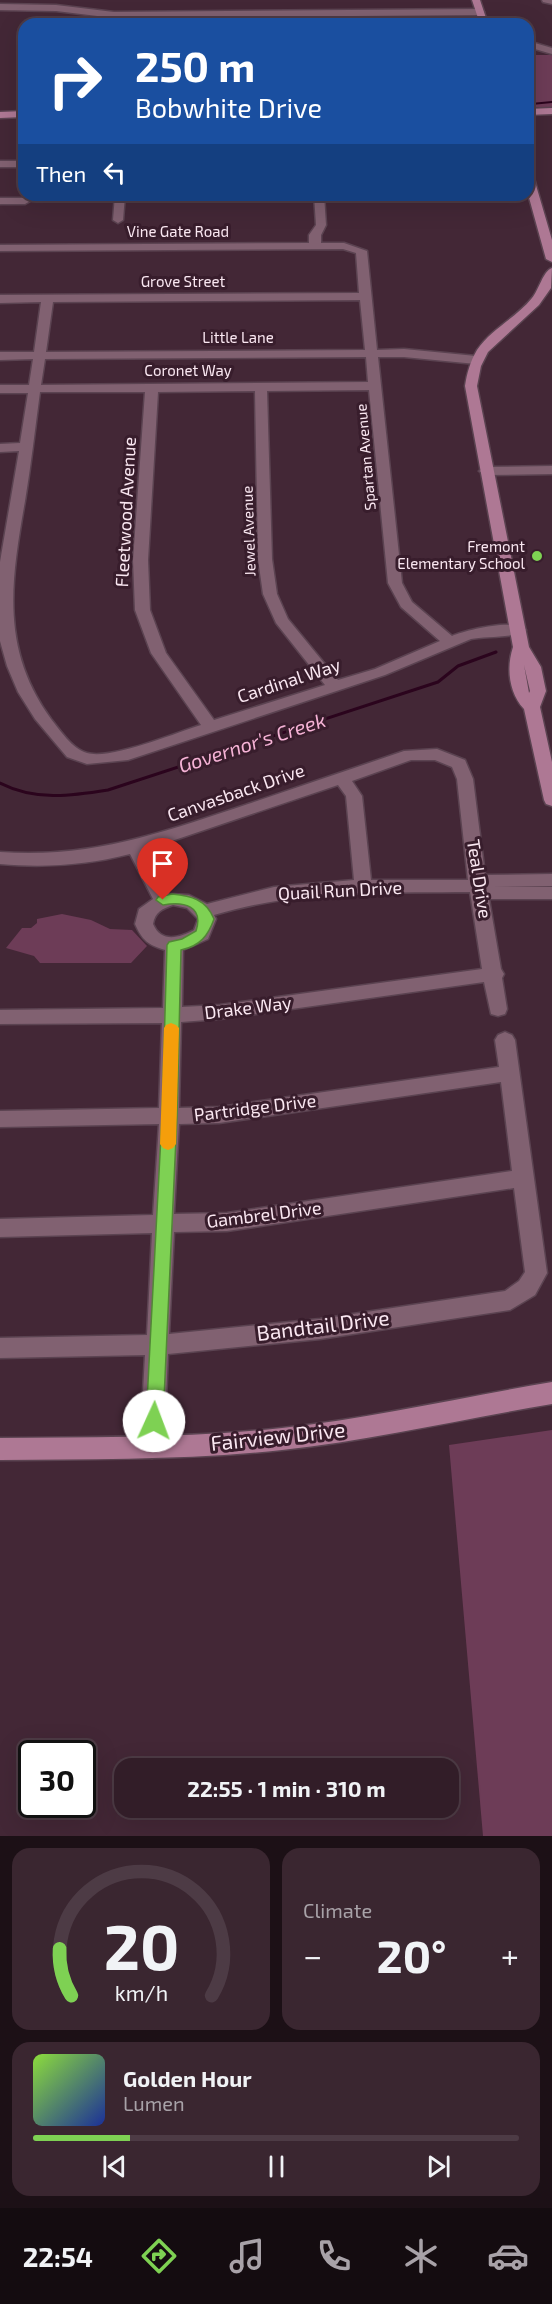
<!DOCTYPE html>
<meta charset="utf-8">
<style>
body{margin:0;font-family:"Exo 2",sans-serif;background:#3a2630;color:#f1f3f6;height:100vh;display:flex;flex-direction:column;font-size:22px;white-space:nowrap}
*{box-sizing:border-box;margin:0}
p{font-size:20px;color:#a8a2a8}
.icon{flex:none;width:33px;height:33px;fill:none;stroke:currentColor;stroke-width:2;stroke-linecap:round;stroke-linejoin:round}
.map{position:relative;height:1836px;overflow:hidden}
.sheet{display:flex;flex-direction:column;gap:12px;padding:12px;background:#1c1016;flex:1}
.sheet>*{flex:none}
.hud{position:absolute;left:18px;top:18px;width:516px;height:183px;border-radius:18px;box-shadow:0 6px 24px #0002,0 0 0 2px #4d3b45;background:#1a4fa0;color:#fff;overflow:hidden}
.speed{position:absolute;left:18px;top:1740px;display:flex;gap:12px;font-size:30px;font-weight:700;text-align:center}
.speed>*{display:grid;place-content:center;width:78px;height:78px;border-radius:50%;background:#321d28;box-shadow:0 6px 24px #0002,0 0 0 2px #4d3b45;line-height:1}
.speed .limit{border:3px solid #111;border-radius:9px;background:#fff;color:#111}
.pin{position:absolute;display:grid;place-items:center;width:51px;height:51px;color:#fff;margin:-62px -26px;border-radius:50% 50% 50% 0;rotate:-45deg;box-shadow:0 0 6px #0007}
.pin .icon{rotate:45deg}
.me{position:absolute;width:66px;margin:-33px;rotate:2deg;stroke-linejoin:round;filter:drop-shadow(0 0 4px #0008)}
.turn{display:flex;align-items:center;gap:21px;height:126px;padding:0 18px;font-size:27px}
.turn .icon{width:78px;height:78px;stroke-width:2.5}
.turn b{display:block;font-size:42px;line-height:51px}
.then{display:flex;align-items:center;height:57px;padding:0 18px;background:#0003;gap:12px;font-size:22px}
.big{font-size:45px;font-weight:700;line-height:1.1}
.sheet .card{flex:1;display:flex;flex-direction:column;justify-content:center;gap:9px;min-width:0;padding:0 21px;border-radius:18px;background:#3a2630}
.sheet .dial{align-items:center;gap:0}
.dial svg{height:156px;overflow:visible;fill:none;stroke:#4d3b45;stroke-width:7;stroke-linecap:round;text-anchor:middle}
.dial text{fill:#f1f3f6;stroke:none}
.song{display:flex;align-items:center;gap:18px}
.cover{width:72px;height:72px;border-radius:9px;background:linear-gradient(135deg,hsl(90 70% 55%),hsl(230 70% 35%))}
.played{height:6px;border-radius:3px;background:linear-gradient(90deg,#7ed153 20%,#4d3b45 20%)}
.keys{display:flex;justify-content:space-around;direction:ltr}
.heat{display:flex;justify-content:space-between;align-items:center;font-size:33px;direction:ltr}
.sheet .tiles{flex:1;display:grid;gap:12px;grid-template-columns:1fr 1fr}
.card:last-child{grid-column:span 2}
.trip{position:absolute;left:114px;top:1758px;width:345px;height:60px;border-radius:18px;background:#321d28;box-shadow:0 6px 24px #0002,0 0 0 2px #4d3b45;font-weight:700;line-height:60px;text-align:center}
.tabs{display:flex;height:96px;justify-content:space-around;align-items:center;background:#140c10;color:#a8a2a8}
.tabs .icon{width:42px;height:42px}
.tabs .active{color:#7ed153}
.tabs b{font-size:27px;color:#f1f3f6}
.map>svg:first-child{display:block}
</style>
<div class="map">
<svg width="552" height="1836" viewBox="0 0 552 1836">
<rect width="100%" height="100%" fill="#432736"/>
<path fill="#6d3c57" d="M528 55H552V107H528Z
M62 914 91 920 110 929 132 930 147 946 131 963H40L34 956 6 948 22 928H31L37 923V919Z
M552 1430V1836H483L449 1445Z"/>
<g fill="none" stroke-linecap="round" stroke-linejoin="round">
<path stroke="#2b041d" stroke-width="2" d="M531 104 552 102"/>
<path stroke="#2b041d" stroke-width="3" d="M0 783C35 801 71 796 108 790L438 682 458 666 496 652"/>
<g stroke="#5b4351" stroke-width="3">
<path id="minor" d="M542 0H552V4L543 2Z
M0 4 56 5 114 12 480 9 484 12 480 15 114 18 56 11 0 10Z
M528 41 552 48V54L528 47Z
M0 161H24V167H0Z
M28 195H41L25 204H0V198H23Z
M115 195H125L123 220 118 223 113 220Z
M314 195H324L326 225 321 235V243H344L367 251 377 350 404 349 476 356 482 360 476 364 404 357H378L402 583 412 602 452 636C467 630 515 618 526 630 518 638 484 636 471 639L385 675 128 760 87 764 67 757 35 719 18 692 7 666 0 641V562L19 451 0 452V444L20 443 28 393H0V385H29L33 359 0 360V352H34L41 302 0 303V295L359 293 356 253 343 249 0 251V245L309 243V235L316 225ZM360 300 365 350 46 352 53 302ZM366 357 368 382 41 385 45 359ZM369 390 388 583 401 607 440 641 375 669 338 680 288 619 277 594 272 559 267 391ZM255 391 258 559 263 594 276 623 325 685 214 720 166 653 150 610 148 560 158 392ZM40 392H145L133 560 135 610 151 653 201 725C175 733 111 760 87 753 72 749 60 730 51 719 0 649 11 581 25 501 31 465 35 429 40 392Z
M552 466V474L486 475 479 471 486 467Z
M437 749 465 760 473 779 485 875 552 874V886H493L552 887V899H489L501 969 504 974 502 978 507 1009 505 1014 498 1016 491 1014 484 982 220 1019 181 1022 179 1108 219 1107 499 1067 495 1040 498 1035 505 1032 512 1035 515 1040 547 1273 535 1295 510 1310 320 1339 168 1354 164 1447 160 1455 152 1458 144 1455 140 1447 145 1355 0 1358V1338L147 1335 152 1233 0 1237V1219L153 1215 159 1124 0 1127V1111L159 1108 162 1023 0 1024V1010L163 1008 165 950C148 945 142 940 135 924L139 909 153 899 130 854C87 865 45 868 0 864V852C90 859 164 832 248 804 300 786 352 769 404 751ZM411 760H435L452 767 457 779 468 880H371L362 796 352 781ZM338 785 346 796 354 880 274 887 207 904 189 895 169 894 145 850ZM470 892 482 969 220 1005 182 1007 183 950 208 939 216 919 214 915C302 889 380 893 470 892ZM173 905 187 908 198 919 194 930C179 938 161 943 153 924 155 912 162 909 173 905ZM501 1082 512 1171 227 1213 174 1214 179 1124 219 1123ZM514 1188 525 1272 519 1281 505 1291 320 1319 169 1334 174 1232 227 1231Z"/>
</g>
<g stroke="#5b4351" stroke-width="3">
<path id="major" d="M472 0H480L488 24H480Z
M552 108V114L528 115V109Z
M24 111V117L0 118V112Z
M528 172 533 175 552 240V262L546 259 528 194Z
M552 268 551 288 539 305 488 352 481 366 477 386 529 647 541 667 546 691 540 707 552 762V806L546 804 544 800 524 709C509 693 506 668 513 647L465 386C467 373 470 362 477 350 491 329 516 318 532 298 539 290 543 271 552 268ZM524 665 530 691 529 693Z
M552 1382V1404C462 1419 373 1440 282 1450 189 1460 94 1459 0 1460V1438C94 1437 189 1438 282 1428 373 1418 462 1397 552 1382Z"/>
</g>
<use href="#minor" fill="#816171" fill-rule="evenodd"/>
<use href="#major" fill="#ae7894" fill-rule="evenodd"/>
</g>
<path fill="#7ed153" stroke="#528836" stroke-width="1.5" d="M172 894C191 896 206 899 214 919 208 936 200 946 181 950L177 1116 163 1421 161 1427 154 1430 148 1427 146 1421 162 1116 167 945 169 942 182 939 196 931C204 906 184 901 163 905L156 900 158 897Z"/>
<path fill="#f59e0b" d="M171 1023 176 1025 179 1028 176 1144 173 1148 168 1150 163 1148 160 1144 164 1028 166 1025Z"/>
<circle fill="#7ed153" stroke="#381d2c" stroke-width="2" cx="537" cy="556" r="6"/>
<g text-anchor="middle" stroke-width="6" stroke-linejoin="round" paint-order="stroke">
<g font-size="15" fill="#fae7f1" stroke="#381d2c">
<text x="178" y="237">Vine Gate Road</text>
<text x="183" y="287">Grove Street</text>
<text x="238" y="343">Little Lane</text>
<text x="188" y="376">Coronet Way</text>
<text transform="translate(366 457) rotate(-95)" y="5">Spartan Avenue</text>
<text transform="translate(249 531) rotate(-92)" y="5">Jewel Avenue</text>
</g>
<g font-size="15" fill="#fae7f1" stroke="#381d2c" text-anchor="end">
<text x="525" y="552">Fremont<tspan x="525" dy="17">Elementary School</tspan></text>
</g>
<g font-size="18" fill="#fae7f1" stroke="#381d2c">
<text transform="translate(126 512) rotate(-87)" y="6">Fleetwood Avenue</text>
<text transform="translate(289 681) rotate(-18)" y="6">Cardinal Way</text>
<text transform="translate(236 793) rotate(-19)" y="6">Canvasback Drive</text>
<text transform="translate(479 879) rotate(81)" y="6">Teal Drive</text>
<text transform="translate(340 891) rotate(-3)" y="6">Quail Run Drive</text>
<text transform="translate(248 1008) rotate(-7)" y="6">Drake Way</text>
<text transform="translate(255 1108) rotate(-7)" y="6">Partridge Drive</text>
<text transform="translate(264 1215) rotate(-7)" y="6">Gambrel Drive</text>
</g>
<g font-size="20" font-style="italic" fill="#f6b3d6" stroke="#381d2c">
<text transform="translate(252 743) rotate(-18)" y="7">Governor's Creek</text>
</g>
<g font-size="21" fill="#fae7f1" stroke="#381d2c">
<text transform="translate(323 1326) rotate(-7)" y="7">Bandtail Drive</text>
<text transform="translate(278 1437) rotate(-6)" y="7">Fairview Drive</text>
</g>
</g>
</svg>
<div class="speed"><div class="limit">30</div></div>
<div class="pin" style="left:163px;top:900px;background:#d93025"><svg class="icon" aria-label="arrive" viewBox="0 0 24 24"><path d="M6 21V4h12l-3 4 3 4H6"/></svg></div>
<svg class="me" style="left:154px;top:1421px" viewBox="-20 -20 40 40"><circle r="19" fill="#fff"/><path d="M0-13L10 11 0 6-10 11z" fill="#7ed153"/></svg>
<div class="trip">22:55 · 1 min · 310 m</div>
<div class="hud">
<div class="turn"><svg class="icon" aria-label="right" viewBox="0 0 24 24"><path d="M7 20v-9h11M14 6l5 5-5 5"/></svg><div><b>250 m</b>Bobwhite Drive</div></div>
<div class="then">Then<svg class="icon" aria-label="left" viewBox="0 0 24 24"><path d="M17 20v-9H6M10 6l-5 5 5 5"/></svg></div>
</div>
</div>
<section class="sheet">
<div class="tiles">
<div class="card dial"><svg viewBox="0 0 100 80">
<path d="M14 69A42 42 0 1 1 86 69"/>
<path d="M14 69A42 42 0 0 1 8 45" stroke="#7ed153"/>
<text x="50" y="56" font-size="32" font-weight="700">20</text>
<text x="50" y="72" font-size="11">km/h</text>
</svg></div>
<div class="card"><p>Climate</p>
<div class="heat"><a>−</a><b class="big">20°</b><a>+</a></div>
</div>
<div class="card">
<div class="song"><i class="cover"></i><div><b>Golden Hour</b><p>Lumen</p></div></div>
<div class="played"></div>
<div class="keys"><svg class="icon" aria-label="previous" viewBox="0 0 24 24"><path d="M18 5L8 12l10 7zM5 5v14"/></svg><svg class="icon" aria-label="pause" viewBox="0 0 24 24"><path d="M8 5v14M16 5v14"/></svg><svg class="icon" aria-label="next" viewBox="0 0 24 24"><path d="M6 5l10 7-10 7zM19 5v14"/></svg></div>
</div>
</div>
</section>
<nav class="tabs">
<b>22:54</b>
<svg class="icon active" aria-label="directions" viewBox="0 0 24 24"><path d="M12 3l9 9-9 9-9-9zM9 14v-3h6M13 9l2 2-2 2"/></svg>
<svg class="icon" aria-label="music" viewBox="0 0 24 24"><path d="M9 18V5l10-2v13"/><circle cx="6" cy="18" r="3"/><circle cx="16" cy="16" r="3"/></svg>
<svg class="icon" aria-label="phone" viewBox="0 0 24 24"><path d="M5 4h4l2 5-3 2q2 4 5 5l2-3 5 2v4C11 20 4 13 5 4z"/></svg>
<svg class="icon" aria-label="climate" viewBox="0 0 24 24"><path d="M12 3v18M4 7l16 10M4 17L20 7"/></svg>
<svg class="icon" aria-label="car" viewBox="0 0 24 24"><path d="M5 17H2v-5l4-1 3-4h7l3 4 3 1v5h-3M9 17h6M6 11h13"/><circle cx="7" cy="17" r="2"/><circle cx="17" cy="17" r="2"/></svg>
</nav>
